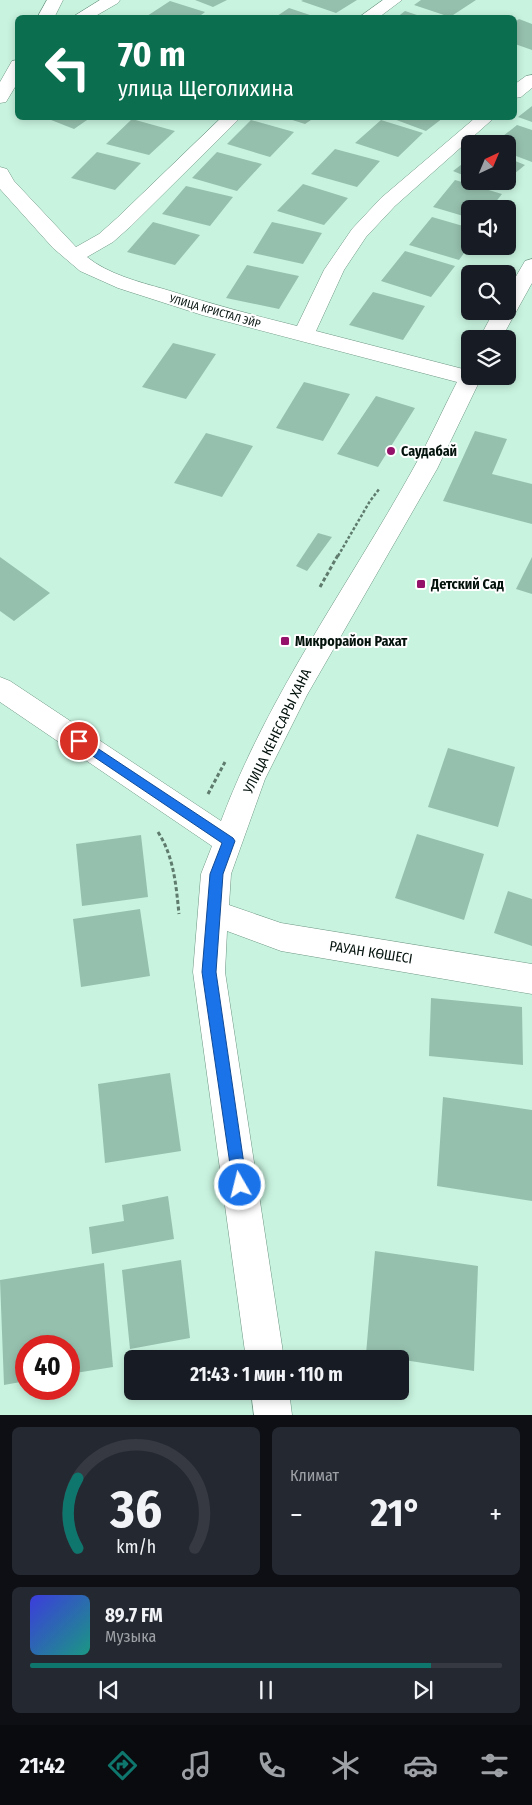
<!DOCTYPE html>
<html lang="ru">
<meta charset="utf-8">
<style>
body{margin:0;font-family:"Fira Sans Condensed",sans-serif;background:#242831;color:#f1f3f6;height:100vh;display:flex;flex-direction:column;font-size:19px;white-space:nowrap}
*{box-sizing:border-box;margin:0}
p{font-size:16px;color:#9ea1a6}
.icon{flex:none;width:28px;height:28px;fill:none;stroke:currentColor;stroke-width:2;stroke-linecap:round;stroke-linejoin:round}
.map{position:relative;height:1415px;overflow:hidden}
.drawer{display:flex;flex-direction:column;gap:12px;padding:12px;background:#0d0f14;flex:1}
.drawer>*{flex:none}
.top-card{position:absolute;left:15px;top:15px;width:502px;height:105px;border-radius:8px;box-shadow:0 2px 8px #0003;background:#0b6e4f;color:#fff;overflow:hidden}
.needle{width:32px;rotate:44deg}
.controls{position:absolute;left:461px;top:135px;display:grid;gap:10px}
.controls a{display:grid;place-items:center;width:55px;height:55px;border-radius:8px;background:#171b24;box-shadow:0 2px 8px #0003;font-size:25px}
.speed{position:absolute;left:15px;top:1335px;display:flex;gap:10px;font-size:25px;font-weight:700;text-align:center}
.speed>*{display:grid;place-content:center;width:65px;height:65px;border-radius:50%;background:#171b24;box-shadow:0 2px 8px #0003;line-height:1}
.speed .limit{border:8px solid #d22;background:#fff;color:#111}
.pin{position:absolute;display:grid;place-items:center;width:42px;height:42px;color:#fff;margin:-21px;border:2px solid #fff;border-radius:50%;box-shadow:0 1px 5px #0007}
.me{position:absolute;width:55px;margin:-28px;rotate:352deg;stroke-linejoin:round;filter:drop-shadow(0 0 4px #0008)}
.turn{display:flex;align-items:center;gap:18px;height:105px;padding:0 20px;font-size:22px}
.turn .icon{width:65px;height:65px;stroke-width:2.5}
.turn b{display:block;font-size:35px;line-height:42px}
.big{font-size:38px;font-weight:700;line-height:1.1}
.drawer .card{flex:1;display:flex;flex-direction:column;justify-content:center;gap:8px;min-width:0;padding:0 18px;border-radius:8px;background:#242831}
.drawer .dial{align-items:center;gap:0}
.dial svg{height:130px;overflow:visible;fill:none;stroke:#363941;stroke-width:7;stroke-linecap:round;text-anchor:middle}
.dial text{fill:#f1f3f6;stroke:none}
.song{display:flex;align-items:center;gap:15px}
.cover{width:60px;height:60px;border-radius:8px;background:linear-gradient(135deg,hsl(240 70% 55%),hsl(170 70% 35%))}
.played{height:5px;border-radius:2px;background:linear-gradient(90deg,#0f766e 85%,#363941 85%)}
.keys{display:flex;justify-content:space-around;direction:ltr}
.heat{display:flex;justify-content:space-between;align-items:center;font-size:28px;direction:ltr}
.drawer .tiles{flex:1;display:grid;gap:12px;grid-template-columns:1fr 1fr}
.card:last-child{grid-column:span 2}
.trip{position:absolute;left:124px;top:1350px;width:285px;height:50px;border-radius:8px;background:#171b24;box-shadow:0 2px 8px #0003;font-weight:700;line-height:50px;text-align:center}
.menu{display:flex;height:80px;justify-content:space-around;align-items:center;background:#090b0e;color:#9ea1a6}
.menu .icon{width:35px;height:35px}
.menu .on{color:#0f766e}
.menu b{font-size:22px;color:#f1f3f6}
.map>svg:first-child{display:block}
</style>
<div class="map">
<svg width="532" height="1415" viewBox="0 0 532 1415">
<rect width="100%" height="100%" fill="#c8f3df"/>
<path fill="#96c0ae" d="M195 0H227L213 7Z
M303 0H357L336 13 301 1Z
M421 0H476L450 17 414 5Z
M170 1 205 12 197 18H144Z
M289 8 316 17V18H274Z
M405 11 423 17V18H396Z
M519 19 532 24V50L515 44V22Z
M532 106V122L518 117Z
M46 118H90L74 129Z
M286 118H314L305 124Z
M391 118H443L426 131Z
M132 119 175 131 149 155 106 144Z
M251 120 294 132 270 157 227 144Z
M381 120 423 133 398 157 355 143Z
M517 125 532 130V162L508 153V144H493Z
M335 149 380 161 357 187 311 174Z
M97 152 141 163 115 190 71 178Z
M217 152 262 164 237 191 192 178Z
M470 158V178L453 171Z
M508 158 525 165 508 179Z
M455 180 502 194 490 209H470V218L433 207Z
M479 181H505L496 188Z
M303 184 348 198 324 225 277 211Z
M186 186 233 197 210 226 162 214Z
M432 217 470 228V245L459 260 409 245Z
M153 222 200 235 175 265 127 252Z
M272 222 322 233 303 264 253 253Z
M405 251 455 266 431 297 381 281Z
M247 265 299 276 279 309 226 298Z
M373 292 425 306 403 340 349 325Z
M173 343 216 354 186 399 142 387Z
M304 382 350 394 323 441 276 428Z
M376 396 415 408 378 467 337 454Z
M475 431 507 439 492 474 532 484V524L443 501Z
M206 433 253 446 222 497 174 483Z
M318 533 332 537 307 571 296 566Z
M0 557 50 593 14 621 0 611Z
M532 557V594L516 589Z
M448 748 515 767 498 827 428 807Z
M417 834 484 854 464 920 395 898Z
M141 835 148 897 82 906 76 844Z
M508 891 532 899V946L494 933Z
M140 909 150 976 81 987 73 919Z
M431 998 522 1007 523 1065 429 1056Z
M170 1073 181 1151 105 1163 98 1084Z
M443 1097 532 1110V1201L437 1186Z
M168 1196 174 1239 92 1254 89 1227 124 1221 122 1205Z
M375 1251 478 1266 474 1371 366 1354Z
M181 1260 190 1338 130 1349 122 1270Z
M104 1263 113 1367 69 1374V1346H26V1381L4 1385 0 1280Z"/>
<g fill="none" stroke-linecap="round" stroke-linejoin="round">
<g stroke="#6e9684" stroke-width="1">
<path id="minor" d="M47 0H63L54 18H37Z
M100 0H120L118 3 92 18H71Z
M383 0H402L378 18H358Z
M18 60V82L6 102 0 103V82L12 61Z
M532 75V88L521 97 515 98V84L526 76Z
M221 118H240L131 226 113 242 87 257C108 274 139 282 164 289 208 303 252 315 297 326L324 270 352 229 381 198 475 118H494L395 206 366 237 344 270 316 331 467 370 470 369V376H482L437 469 307 695 265 779 231 874 229 905 281 923 532 964V994L281 951 227 931 225 972 284 1359H246L193 972 201 874 212 846 0 702V677L10 681 221 821C268 695 348 586 413 469 429 441 442 411 457 382L202 315 118 288 80 271 53 248 0 189V167L7 169 14 181 76 247 99 234 117 218Z
M532 259V283L501 339H479L494 311H508V290L525 261Z
M251 1391H289L292 1415H254Z"/>
</g>
<path stroke="#5f7b6e" stroke-width="2.5" stroke-dasharray="3 2" stroke-linecap="butt" d="M338 556 370 501 380 488"/>
<path stroke="#5f7b6e" stroke-width="3" stroke-dasharray="4 2.5" stroke-linecap="butt" d="M320 587 338 555
M208 794 225 762
M158 832C174 857 176 885 179 914"/>
<use href="#minor" fill="#fff" fill-rule="evenodd"/>
</g>
<path fill="#1a73e8" stroke="#114b97" d="M79 736 233 838 235 841 223 874 216 972 247 1185 245 1190 240 1192 235 1190 233 1185 202 972 210 874 222 843 75 744 74 741 75 738Z"/>
<g fill="#95126b" stroke="#fff" stroke-width="2">
<circle cx="391" cy="451" r="5"/>
<rect x="416" y="579" width="10" height="10" rx="2.5"/>
<rect x="280" y="636" width="10" height="10" rx="2.5"/>
</g>
<g text-anchor="middle" stroke-width="4" stroke-linejoin="round" paint-order="stroke">
<g font-size="11" fill="#04120c" stroke="#fff">
<text transform="translate(215 311) rotate(16)" y="4">УЛИЦА КРИСТАЛ ЭЙР</text>
</g>
<g font-size="14" font-weight="bold" fill="#04120c" stroke="#fff" text-anchor="start">
<text x="401" y="456">Саудабай</text>
<text x="431" y="589">Детский Сад</text>
<text x="295" y="646">Микрорайон Рахат</text>
</g>
<g font-size="14" fill="#04120c" stroke="#fff">
<text transform="translate(277 731) rotate(-64)" y="5">УЛИЦА КЕНЕСАРЫ ХАНА</text>
<text transform="translate(371 952) rotate(9)" y="5">РАУАН КӨШЕСІ</text>
</g>
</g>
</svg>
<div class="controls">
<a><svg class="needle" viewBox="-14 -14 28 28"><path d="M0-13l5 13h-10z" fill="#e53935"/><path d="M0 13l5-13h-10z" fill="#9ea1a6"/></svg></a>
<a><svg class="icon" aria-label="sound" viewBox="0 0 24 24"><path d="M4 9h4l5-4v14l-5-4H4zM17 9q2 3 0 6"/></svg></a>
<a><svg class="icon" aria-label="search" viewBox="0 0 24 24"><circle cx="10" cy="10" r="6"/><path d="M15 15l6 6"/></svg></a>
<a><svg class="icon" aria-label="layers" viewBox="0 0 24 24"><path d="M12 4l9 5-9 5-9-5zM3 14l9 5 9-5"/></svg></a>
</div>
<div class="speed"><div class="limit">40</div></div>
<div class="pin" style="left:79px;top:741px;background:#d93025"><svg class="icon" aria-label="arrive" viewBox="0 0 24 24"><path d="M6 21V4h12l-3 4 3 4H6"/></svg></div>
<svg class="me" style="left:240px;top:1185px" viewBox="-20 -20 40 40"><circle r="17" fill="#1a73e8" stroke="#fff" stroke-width="3"/><path d="M0-11L8 9 0 5-8 9z" fill="#fff"/></svg>
<div class="trip">21:43 · 1 мин · 110 m</div>
<div class="top-card">
<div class="turn"><svg class="icon" aria-label="left" viewBox="0 0 24 24"><path d="M17 20v-9H6M10 6l-5 5 5 5"/></svg><div><b>70 m</b>улица Щеголихина</div></div>
</div>
</div>
<section class="drawer">
<div class="tiles">
<div class="card dial"><svg viewBox="0 0 100 80">
<path d="M14 69A42 42 0 1 1 86 69"/>
<path d="M14 69A42 42 0 0 1 14 26" stroke="#0f766e"/>
<text x="50" y="56" font-size="32" font-weight="700">36</text>
<text x="50" y="72" font-size="11">km/h</text>
</svg></div>
<div class="card"><p>Климат</p>
<div class="heat"><a>−</a><b class="big">21°</b><a>+</a></div>
</div>
<div class="card">
<div class="song"><i class="cover"></i><div><b>89.7 FM</b><p>Музыка</p></div></div>
<div class="played"></div>
<div class="keys"><svg class="icon" aria-label="previous" viewBox="0 0 24 24"><path d="M18 5L8 12l10 7zM5 5v14"/></svg><svg class="icon" aria-label="pause" viewBox="0 0 24 24"><path d="M8 5v14M16 5v14"/></svg><svg class="icon" aria-label="next" viewBox="0 0 24 24"><path d="M6 5l10 7-10 7zM19 5v14"/></svg></div>
</div>
</div>
</section>
<nav class="menu">
<b>21:42</b>
<svg class="icon on" aria-label="directions" viewBox="0 0 24 24"><path d="M12 3l9 9-9 9-9-9zM9 14v-3h6M13 9l2 2-2 2"/></svg>
<svg class="icon" aria-label="music" viewBox="0 0 24 24"><path d="M9 18V5l10-2v13"/><circle cx="6" cy="18" r="3"/><circle cx="16" cy="16" r="3"/></svg>
<svg class="icon" aria-label="phone" viewBox="0 0 24 24"><path d="M5 4h4l2 5-3 2q2 4 5 5l2-3 5 2v4C11 20 4 13 5 4z"/></svg>
<svg class="icon" aria-label="climate" viewBox="0 0 24 24"><path d="M12 3v18M4 7l16 10M4 17L20 7"/></svg>
<svg class="icon" aria-label="car" viewBox="0 0 24 24"><path d="M5 17H2v-5l4-1 3-4h7l3 4 3 1v5h-3M9 17h6M6 11h13"/><circle cx="7" cy="17" r="2"/><circle cx="17" cy="17" r="2"/></svg>
<svg class="icon" aria-label="filters" viewBox="0 0 24 24"><path d="M4 7h16M4 17h16"/><circle cx="9" cy="7" r="2"/><circle cx="15" cy="17" r="2"/></svg>
</nav>
